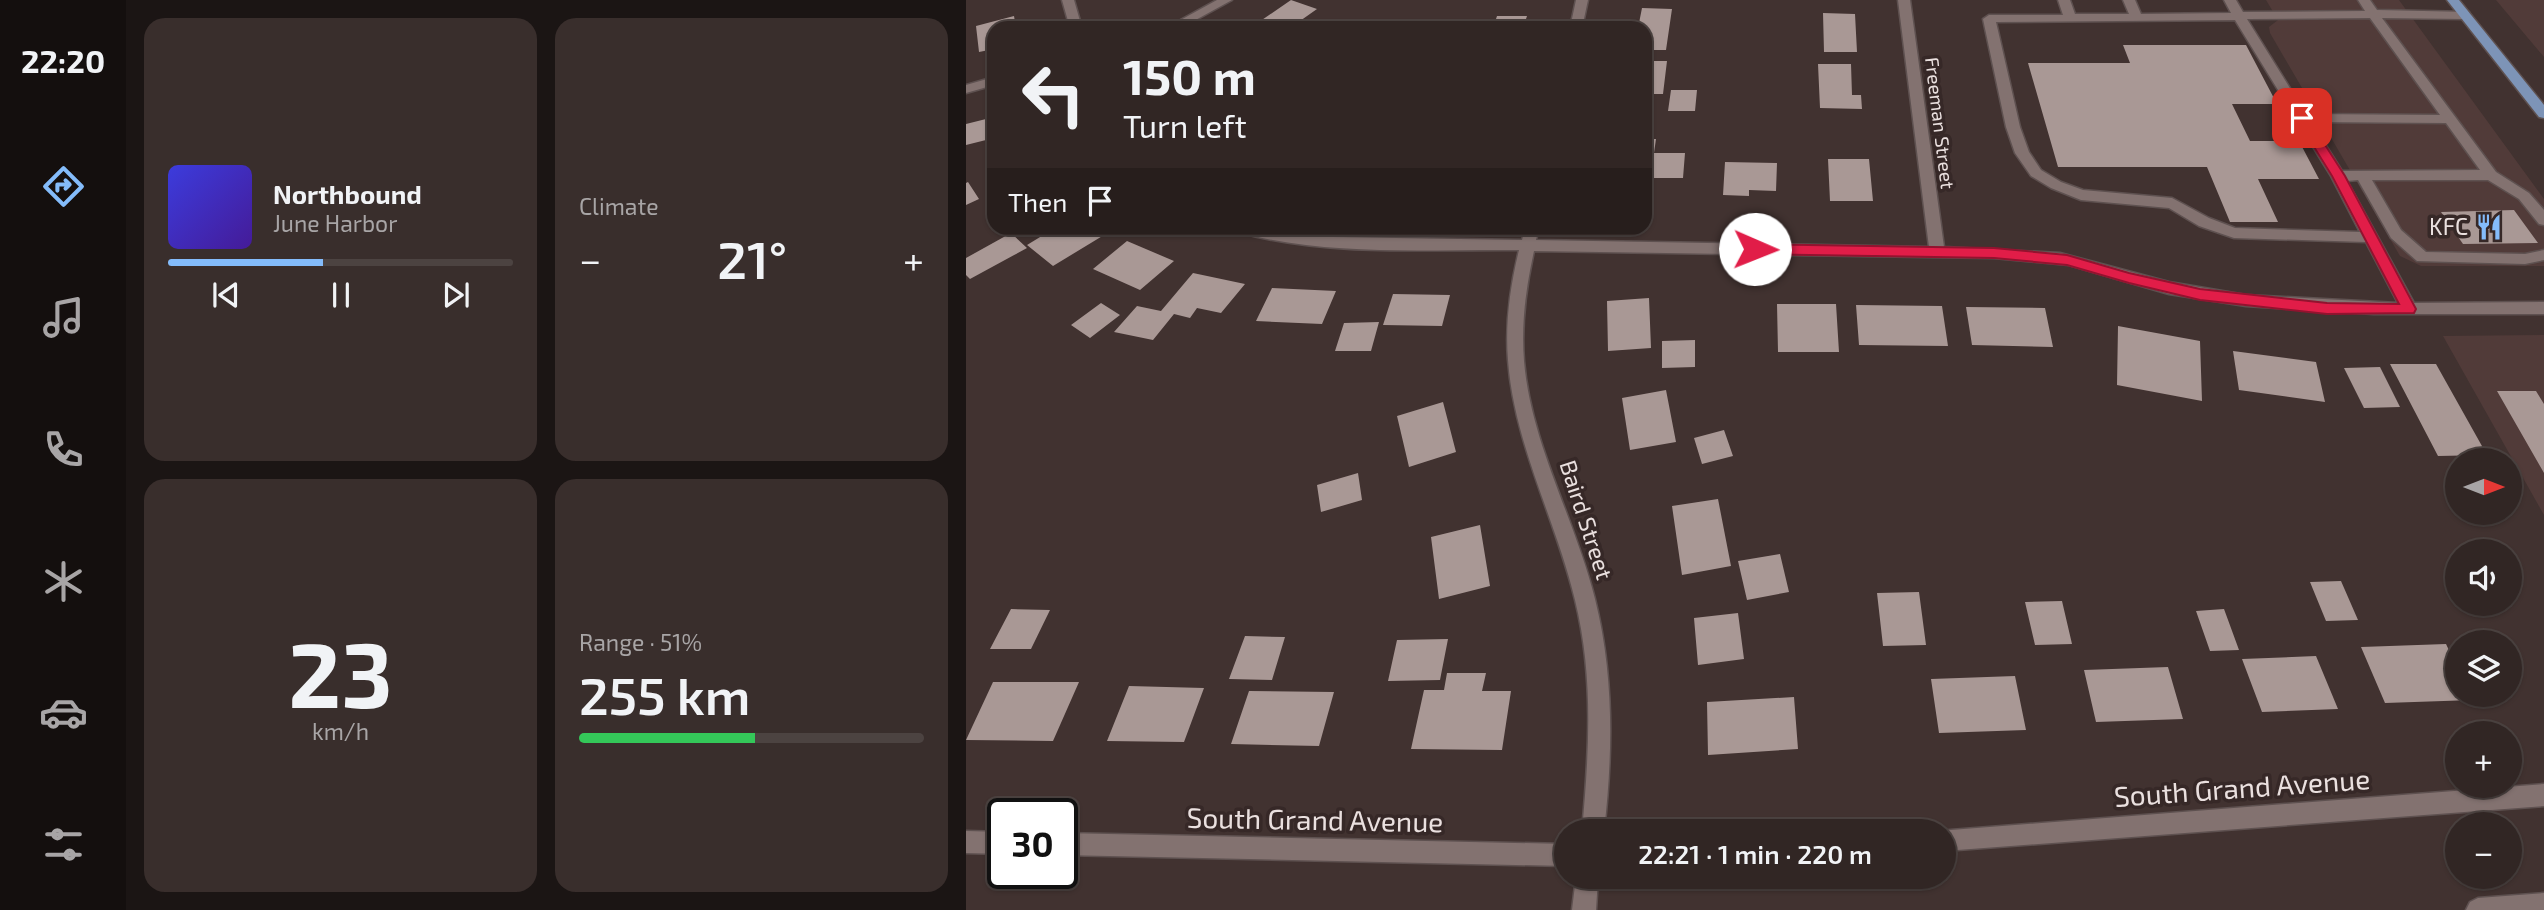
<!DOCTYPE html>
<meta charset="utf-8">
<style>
body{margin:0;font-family:"Exo 2",sans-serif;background:#392e2c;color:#f1f3f6;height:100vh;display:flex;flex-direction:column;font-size:26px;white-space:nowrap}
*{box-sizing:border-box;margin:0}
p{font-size:23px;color:#a8a5a6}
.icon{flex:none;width:38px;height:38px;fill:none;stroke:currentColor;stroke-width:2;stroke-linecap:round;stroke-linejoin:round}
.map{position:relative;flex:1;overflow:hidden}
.sheet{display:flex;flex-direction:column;gap:18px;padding:18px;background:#1b1514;width:840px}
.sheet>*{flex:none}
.hud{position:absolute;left:21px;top:21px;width:665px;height:214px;border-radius:21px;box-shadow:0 2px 5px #0004,0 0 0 2px #4c4341;background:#312624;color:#f1f3f6;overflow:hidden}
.needle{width:46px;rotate:90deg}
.fabs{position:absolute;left:1479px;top:448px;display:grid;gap:14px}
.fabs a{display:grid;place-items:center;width:77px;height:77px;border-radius:50%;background:#312624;box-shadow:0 2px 5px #0004,0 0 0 2px #4c4341;font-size:35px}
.speed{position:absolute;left:21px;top:798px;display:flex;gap:14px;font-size:35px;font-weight:700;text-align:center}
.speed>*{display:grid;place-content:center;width:91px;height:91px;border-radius:50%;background:#312624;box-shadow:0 2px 5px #0004,0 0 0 2px #4c4341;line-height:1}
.speed .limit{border:4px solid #111;border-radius:10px;background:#fff;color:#111}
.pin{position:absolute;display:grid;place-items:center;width:60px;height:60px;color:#fff;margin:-30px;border-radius:14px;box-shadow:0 4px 10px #0006}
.me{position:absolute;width:77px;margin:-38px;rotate:91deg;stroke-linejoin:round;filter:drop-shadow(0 0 5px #0008)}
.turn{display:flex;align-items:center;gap:24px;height:147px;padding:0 21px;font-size:32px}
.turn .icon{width:91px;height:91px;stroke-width:2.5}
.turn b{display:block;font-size:49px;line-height:60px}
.then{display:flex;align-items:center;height:66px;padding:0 21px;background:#0003;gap:14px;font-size:26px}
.big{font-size:52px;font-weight:600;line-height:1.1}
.sheet .widget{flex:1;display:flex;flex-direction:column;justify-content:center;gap:10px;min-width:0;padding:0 24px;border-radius:21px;background:#392e2c}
.sheet .dial{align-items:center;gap:0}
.dial b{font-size:91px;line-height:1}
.song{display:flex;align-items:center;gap:21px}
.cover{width:84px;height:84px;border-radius:10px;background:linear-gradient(135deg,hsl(240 70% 55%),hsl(260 70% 35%))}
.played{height:7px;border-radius:4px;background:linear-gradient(90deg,#84bcfb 45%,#4c4341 45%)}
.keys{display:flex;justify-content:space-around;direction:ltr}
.heat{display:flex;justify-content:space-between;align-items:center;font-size:38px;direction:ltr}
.charge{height:10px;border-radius:5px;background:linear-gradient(90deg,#34c759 51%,#4c4341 0)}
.sheet .tiles{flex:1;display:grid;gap:18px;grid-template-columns:repeat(2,1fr)}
.trip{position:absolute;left:588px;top:819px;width:402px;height:70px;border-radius:35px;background:#312624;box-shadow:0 2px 5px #0004,0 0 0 2px #4c4341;font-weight:600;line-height:70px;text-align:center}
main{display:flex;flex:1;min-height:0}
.tabs{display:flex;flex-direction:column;width:126px;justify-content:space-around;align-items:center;background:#140f0e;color:#a8a5a6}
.tabs .icon{width:49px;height:49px}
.tabs .current{color:#84bcfb}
.tabs b{font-size:32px;color:#f1f3f6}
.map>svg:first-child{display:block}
</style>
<main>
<nav class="tabs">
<b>22:20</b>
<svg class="icon current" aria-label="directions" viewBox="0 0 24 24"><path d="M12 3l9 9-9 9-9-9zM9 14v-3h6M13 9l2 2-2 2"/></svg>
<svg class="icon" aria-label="music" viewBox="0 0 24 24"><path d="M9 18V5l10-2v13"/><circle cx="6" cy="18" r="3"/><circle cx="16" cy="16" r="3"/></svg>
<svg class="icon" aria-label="phone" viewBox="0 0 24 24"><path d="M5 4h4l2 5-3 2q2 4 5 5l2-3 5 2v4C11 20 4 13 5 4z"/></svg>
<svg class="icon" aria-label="climate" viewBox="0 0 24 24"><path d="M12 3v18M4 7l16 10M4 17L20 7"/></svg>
<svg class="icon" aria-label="car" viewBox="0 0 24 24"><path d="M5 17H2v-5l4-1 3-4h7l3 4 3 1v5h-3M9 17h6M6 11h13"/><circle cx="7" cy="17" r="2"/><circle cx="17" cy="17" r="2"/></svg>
<svg class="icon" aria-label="filters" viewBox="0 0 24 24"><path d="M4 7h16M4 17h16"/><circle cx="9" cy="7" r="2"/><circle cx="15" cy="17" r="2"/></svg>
</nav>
<section class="sheet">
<div class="tiles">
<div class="widget">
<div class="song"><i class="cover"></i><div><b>Northbound</b><p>June Harbor</p></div></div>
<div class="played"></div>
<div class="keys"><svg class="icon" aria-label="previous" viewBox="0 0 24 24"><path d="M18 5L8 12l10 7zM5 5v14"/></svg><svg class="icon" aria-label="pause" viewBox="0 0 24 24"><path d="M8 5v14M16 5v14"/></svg><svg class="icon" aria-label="next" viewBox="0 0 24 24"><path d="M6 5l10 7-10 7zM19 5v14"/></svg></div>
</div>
<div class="widget"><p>Climate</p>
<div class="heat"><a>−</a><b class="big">21°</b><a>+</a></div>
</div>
<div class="widget dial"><b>23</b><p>km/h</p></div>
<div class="widget"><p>Range · 51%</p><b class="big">255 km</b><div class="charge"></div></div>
</div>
</section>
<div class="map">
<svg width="1578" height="910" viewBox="0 0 1578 910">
<rect width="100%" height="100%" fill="#413230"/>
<path fill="#513b39" d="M1300 0H1433L1578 199V266H1455L1434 256 1304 33 1303 27 1312 20Z
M1530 0H1578V57Z
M1578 335V515L1477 336Z"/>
<path fill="#a99895" d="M325 0 351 9 324 28H300L290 24Z
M676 8 706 9 700 50H679V28H672Z
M857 13 889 14 891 52H858Z
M48 16 50 28H28V49L13 52 10 26Z
M531 16H561L557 28H527Z
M1157 45H1280L1311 104H1266L1284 141H1333L1353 179H1292L1312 222H1264L1241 167H1092L1062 63H1164Z
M679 61H701L697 94H679Z
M852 64H885L886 95H895L896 109 854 108Z
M705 90H731L729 111H702Z
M28 117V138L0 145V124Z
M679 139H690L688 153H719L717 178H679Z
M862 159H903L907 201H864Z
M759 162 811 163 810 191 783 190V196L757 195Z
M2 182 13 199 0 205V183Z
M1548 210 1572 243 1497 244 1475 212Z
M83 228H137L143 232 87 266 61 245 79 234 76 232Z
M45 233 61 248 4 279 0 275V258Z
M161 241 208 261 174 290 127 269Z
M227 273 279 284 255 313 231 308 224 318 208 314 187 340 148 332 171 306 195 311Z
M306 288 370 291 356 324 290 321Z
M427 294 484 295 476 326 417 325Z
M683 298 685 348 642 351 641 301Z
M135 303 154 315 124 338 105 325Z
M811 304H870L873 352H812Z
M890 305 976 306 982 346 893 345Z
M1000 307 1079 308 1087 347 1006 345Z
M413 322 405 351H369L378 323Z
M1152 326 1234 341 1236 401 1151 385Z
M729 340V367L696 368V341Z
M1267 351 1350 362 1359 402 1273 390Z
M1424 364H1470L1521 455 1472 456Z
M1414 367 1434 407 1398 408 1378 368Z
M700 390 710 442 664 450 656 398Z
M1531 391H1570L1578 404V473Z
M477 402 490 452 443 467 431 416Z
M758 430 767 456 736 464 728 438Z
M392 473 396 500 355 512 351 485Z
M752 499 765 566 716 575 706 506Z
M514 525 524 586 473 599 465 537Z
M814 554 823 592 781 600 772 561Z
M1375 581 1392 620 1360 621 1344 582Z
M953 592 960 645 917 646 911 593Z
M1096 601 1106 644 1069 645 1059 602Z
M45 609 84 610 65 649H24Z
M1258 609 1273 650 1244 651 1230 611Z
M772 613 778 659 732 665 728 618Z
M279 636 319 637 306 680 263 679Z
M482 639 474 680 422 681 431 640Z
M1480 644 1491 667V695H1505L1507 700 1419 703 1395 647Z
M1350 656 1372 709 1296 712 1276 659Z
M1202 667 1217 719 1130 722 1118 670Z
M481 673H520L516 691H545L536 750 445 749 458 690H478Z
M1049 676 1060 730 973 733 965 679Z
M27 682H113L87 741 0 740Z
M163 686 238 688 218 742 141 741Z
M283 691 368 692 353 746 265 744Z
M828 697 832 749 742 755 741 702Z"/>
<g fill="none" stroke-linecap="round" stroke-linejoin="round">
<g stroke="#5e5150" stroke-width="3">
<path id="minor" d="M96 0H108L116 28H104Z
M251 0H266L215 28H200Z
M610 0H622L616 28H604Z
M932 0H944L978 247 1094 253 1203 282 1280 295 1432 303 1400 242 1268 238 1233 226 1203 208 1115 200 1085 188 1065 176 1049 153 1040 127 1017 19 1023 15H1097L1092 0H1104L1109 14H1163L1157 0H1169L1175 14 1265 13 1258 0H1270L1277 12 1399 11 1392 0H1404L1411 10 1503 12V18L1499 19 1416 18 1530 172 1563 193 1578 210V225L1573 224 1553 199 1522 180H1406L1435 230 1460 252 1559 254 1578 250V260L1559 264 1451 261 1425 238 1392 180 1381 181 1448 303 1578 302V314H1408L1280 306 1203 294 1103 265 1028 258 568 251C560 287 555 323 558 361 565 444 609 519 629 599 648 675 647 753 638 831H616C623 753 628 677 609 600 590 520 548 444 542 360 539 323 544 287 553 250 462 249 360 257 272 232L270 228H297L368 237 556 240 559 228H573L570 240 963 247ZM1404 18 1474 115 1340 114 1281 19ZM1269 20 1365 176 1394 232 1269 228 1243 218 1206 198 1117 190 1095 182 1075 170 1063 152 1054 127 1030 22ZM1345 122 1480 123 1514 170 1376 171Z
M28 77V85L0 93V85Z
M1578 784V806L978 851V831H972Z
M0 831 37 832V854L0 853Z
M96 833 600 844V866L96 855Z
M610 877H632L630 910H606Z
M1578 893V910H1500L1504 902 1512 898Z"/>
</g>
<g stroke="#5e5150" stroke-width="3">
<path id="major" d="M1481 0H1493L1578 105V118L1573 117Z"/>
</g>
<use href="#minor" fill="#837270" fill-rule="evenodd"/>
<use href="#major" fill="#7d94b7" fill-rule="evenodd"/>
</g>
<path fill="#e11d48" stroke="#92132f" stroke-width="2" d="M1336 114 1340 115 1379 176 1450 309 1448 313 1361 314 1234 300 1163 283 1101 265 1028 258 789 254 783 249 789 244 1028 248 1101 255 1163 273 1234 289 1361 303 1433 304 1366 176 1330 118Z"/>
<defs>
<g id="restaurant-bare" transform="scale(2.1)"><path d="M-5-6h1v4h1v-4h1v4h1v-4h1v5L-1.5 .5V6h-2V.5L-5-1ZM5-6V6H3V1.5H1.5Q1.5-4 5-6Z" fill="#84bcfb" stroke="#362827" stroke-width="2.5" paint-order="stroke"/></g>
</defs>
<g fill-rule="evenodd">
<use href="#restaurant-bare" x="1523" y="227"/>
</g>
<g text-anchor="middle" stroke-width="7" stroke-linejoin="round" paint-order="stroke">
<g font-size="19" fill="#eae0df" stroke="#362827">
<text transform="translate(974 123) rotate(83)" y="7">Freeman Street</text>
</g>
<g font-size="23" fill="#eae0df" stroke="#362827" text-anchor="end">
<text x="1502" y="235">KFC</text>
</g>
<g font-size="23" fill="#eae0df" stroke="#362827">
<text transform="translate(620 520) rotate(72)" y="8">Baird Street</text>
</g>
<g font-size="28" fill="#eae0df" stroke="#362827">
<text transform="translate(1276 788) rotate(-4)" y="10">South Grand Avenue</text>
<text transform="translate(349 820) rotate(1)" y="10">South Grand Avenue</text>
</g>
</g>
</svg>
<div class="fabs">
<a><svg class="needle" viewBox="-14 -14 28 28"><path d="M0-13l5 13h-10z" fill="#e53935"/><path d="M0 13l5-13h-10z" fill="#a8a5a6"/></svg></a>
<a><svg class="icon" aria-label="sound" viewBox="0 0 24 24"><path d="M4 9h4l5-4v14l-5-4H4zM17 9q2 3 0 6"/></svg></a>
<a><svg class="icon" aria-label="layers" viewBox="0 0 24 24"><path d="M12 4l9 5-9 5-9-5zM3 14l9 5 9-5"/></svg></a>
<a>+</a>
<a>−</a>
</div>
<div class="speed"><div class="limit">30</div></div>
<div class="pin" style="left:1336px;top:118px;background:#d93025"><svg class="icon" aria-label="arrive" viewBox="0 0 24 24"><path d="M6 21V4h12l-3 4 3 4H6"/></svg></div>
<svg class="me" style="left:789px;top:249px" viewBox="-20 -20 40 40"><circle r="19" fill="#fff"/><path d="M0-13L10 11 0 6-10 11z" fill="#e11d48"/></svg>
<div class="trip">22:21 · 1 min · 220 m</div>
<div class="hud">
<div class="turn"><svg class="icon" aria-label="left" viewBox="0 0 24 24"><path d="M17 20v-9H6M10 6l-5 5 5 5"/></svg><div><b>150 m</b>Turn left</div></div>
<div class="then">Then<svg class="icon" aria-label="arrive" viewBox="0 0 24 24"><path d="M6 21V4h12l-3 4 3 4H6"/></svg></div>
</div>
</div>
</main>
